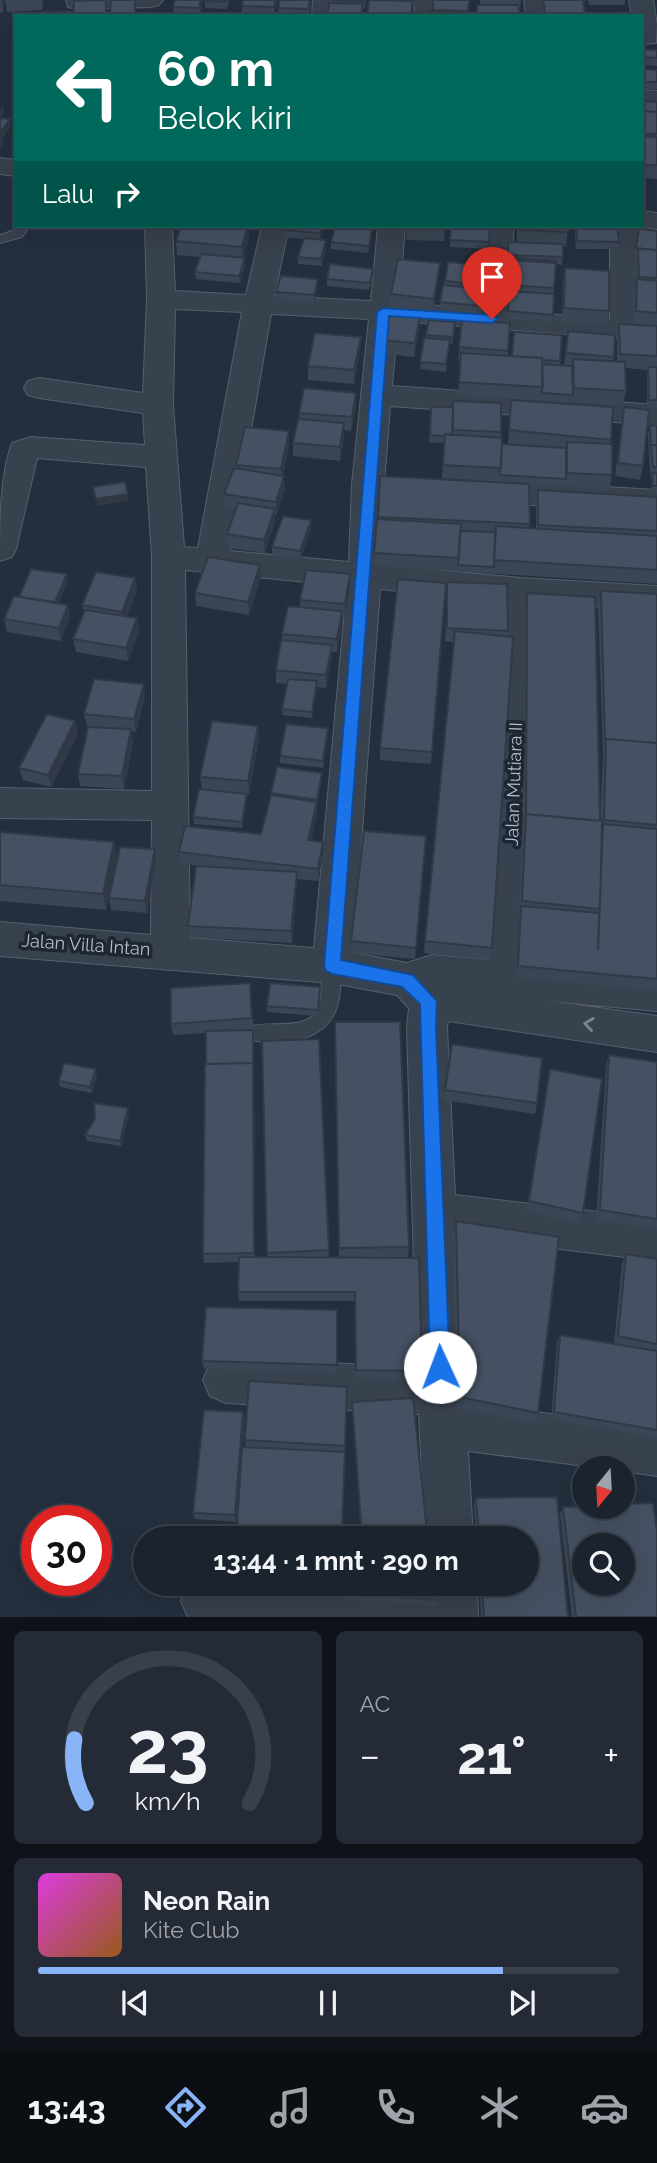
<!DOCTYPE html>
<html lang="id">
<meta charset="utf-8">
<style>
body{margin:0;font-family:Raleway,sans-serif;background:#242b36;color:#f1f3f6;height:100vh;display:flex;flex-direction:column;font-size:26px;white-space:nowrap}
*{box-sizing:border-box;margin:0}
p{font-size:23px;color:#a0a4aa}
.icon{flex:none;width:38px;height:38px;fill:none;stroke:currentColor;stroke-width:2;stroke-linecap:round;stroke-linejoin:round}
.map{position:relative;height:1617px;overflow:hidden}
.panel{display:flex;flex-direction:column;gap:14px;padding:14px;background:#0f1319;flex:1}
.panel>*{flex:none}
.guide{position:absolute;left:14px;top:14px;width:630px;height:214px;border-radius:0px;box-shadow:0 7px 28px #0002,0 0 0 2px #39404a;background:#00695c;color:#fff;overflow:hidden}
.needle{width:46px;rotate:198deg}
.controls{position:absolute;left:572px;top:1456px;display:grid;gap:14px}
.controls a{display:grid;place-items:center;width:63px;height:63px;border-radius:50%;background:#1b232e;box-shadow:0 7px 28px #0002,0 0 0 2px #39404a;font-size:35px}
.speed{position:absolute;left:21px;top:1505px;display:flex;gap:14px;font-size:35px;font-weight:700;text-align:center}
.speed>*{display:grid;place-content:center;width:91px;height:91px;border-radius:50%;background:#1b232e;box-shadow:0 7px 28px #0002,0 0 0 2px #39404a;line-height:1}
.speed .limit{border:10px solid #d22;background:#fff;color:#111}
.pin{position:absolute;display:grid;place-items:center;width:60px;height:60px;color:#fff;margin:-72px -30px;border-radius:50% 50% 50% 0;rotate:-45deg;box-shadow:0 0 7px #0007}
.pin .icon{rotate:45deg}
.me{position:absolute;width:77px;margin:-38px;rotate:358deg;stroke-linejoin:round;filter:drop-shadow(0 0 5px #0008)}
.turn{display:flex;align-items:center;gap:24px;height:147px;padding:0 28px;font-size:32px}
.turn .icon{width:91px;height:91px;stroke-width:2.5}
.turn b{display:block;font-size:49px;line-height:60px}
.then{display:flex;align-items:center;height:66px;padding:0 28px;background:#0003;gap:14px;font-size:26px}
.big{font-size:52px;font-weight:700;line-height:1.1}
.panel .card{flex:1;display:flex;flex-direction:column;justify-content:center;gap:10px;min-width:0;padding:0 24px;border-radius:10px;background:#242b36}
.panel .dial{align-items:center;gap:0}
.dial svg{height:182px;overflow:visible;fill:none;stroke:#39404a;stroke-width:7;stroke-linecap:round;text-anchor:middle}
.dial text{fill:#f1f3f6;stroke:none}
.song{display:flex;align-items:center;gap:21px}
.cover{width:84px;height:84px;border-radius:10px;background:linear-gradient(135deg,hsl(300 70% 55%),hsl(30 70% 35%))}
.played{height:7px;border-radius:4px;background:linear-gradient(90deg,#8ab4f8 80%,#39404a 80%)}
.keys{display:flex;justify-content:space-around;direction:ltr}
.heat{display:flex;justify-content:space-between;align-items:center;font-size:38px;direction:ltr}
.panel .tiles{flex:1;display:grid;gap:14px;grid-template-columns:1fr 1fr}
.card:last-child{grid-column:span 2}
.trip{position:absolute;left:133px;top:1526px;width:406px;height:70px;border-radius:35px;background:#1b232e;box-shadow:0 7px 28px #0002,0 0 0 2px #39404a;font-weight:700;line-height:70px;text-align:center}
.menu{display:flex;height:112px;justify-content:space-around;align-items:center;background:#0b0e12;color:#a0a4aa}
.menu .icon{width:49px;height:49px}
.menu .selected{color:#8ab4f8}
.menu b{font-size:32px;color:#f1f3f6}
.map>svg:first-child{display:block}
</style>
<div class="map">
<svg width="657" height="1617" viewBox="0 0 657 1617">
<rect width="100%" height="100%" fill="#242f3e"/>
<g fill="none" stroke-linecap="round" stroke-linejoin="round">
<g stroke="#565f6c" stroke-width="2">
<path id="lane" d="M17 226H30L22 237 0 243V235L12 231Z
M332 958 339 960C343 969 341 978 340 988 339 1023 317 1040 282 1042 271 1042 260 1043 249 1039L246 1033 249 1027C270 1019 310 1034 319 1005 324 990 319 974 325 960Z"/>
</g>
<g stroke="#565f6c" stroke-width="2">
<path id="street" d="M66 0H163L159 5 151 7 76 9 68 7Z
M313 0H337L334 16H312Z
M414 0H438L439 16H415Z
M524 0H548L550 16H526Z
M629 0H653L657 25 656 43 642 44V16H632Z
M642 90 657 91V107L642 106Z
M0 158 16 160V176L0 174Z
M642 211 657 213V229L638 226V321L657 323V341L398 321 392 386 657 405V425L390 406 384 484 382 565 521 578 657 586V610L537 603 528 947V964L657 977V1011L549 1001 657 1016V1052L448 1021 447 1027 455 1195 657 1219V1261L457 1236 465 1403 657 1428V1476L623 1471V1468H601L468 1451 473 1538H425L419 1414 226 1403 210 1396 203 1380 210 1364 226 1357 417 1368 407 1027 409 1008 397 995 332 983 0 956V922L151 935 152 820 0 818V788L152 791V557L146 467 37 458 16 549 12 557 0 561C0 524 0 475 12 443L31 437 145 445 143 413 39 398 28 395 24 388 28 381 39 378 143 393 147 299 145 226H172L175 291 246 295 262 226H289L274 296 371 301 378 226H405L399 303 479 309 487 226H514L507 311 610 319V226H642ZM175 309 242 312 198 548 184 547 173 405ZM271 314 369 319 352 484 349 562 230 551ZM185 570 347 586 314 948 190 938ZM380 589 504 601 489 960 432 955 407 963 353 953Z
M480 480 657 490V512L480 502 469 499 464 491 469 483Z
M188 1584H314L427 1592V1584H477L478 1617H188L181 1601Z"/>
</g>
<use href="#lane" fill="#38414e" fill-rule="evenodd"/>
<use href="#street" fill="#38414e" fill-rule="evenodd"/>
</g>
<path fill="#3b4654" d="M0 0H4L3 12 0 13Z
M5 0H43L42 10 7 12Z
M203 0 200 15 174 14 173 7Z
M205 0H229L227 9 205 8Z
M277 0 274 14 242 13V6Z
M311 0 309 16 278 15V8Z
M333 0H366L365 9 333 3Z
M433 0H470L468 13 432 11Z
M480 0H521L520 9H519L520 16H476L477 5H480Z
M543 0H585L583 4 585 16H543L542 6Z
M588 0H625V5H589Z
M642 49 657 50V66L642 65Z
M642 69 657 70V89H642Z
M642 101 657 102V179L642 178Z
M284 226H324L320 240 326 248 322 266 298 264V257L303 239 283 237Z
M407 226 445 228 444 241 406 240Z
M451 226H495V230L489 229 488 249 450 247Z
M517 226H568L566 246H563L562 265 556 264 552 322 507 319 511 263H507L508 242 517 243Z
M574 226H617L619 242 618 249H576Z
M639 229 657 231V408L647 407V370L625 368 626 391 623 405 458 396 460 361H458L462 320 510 323 508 356H512L562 335 560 365H564L568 331 614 357 613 362H617V338L619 324 634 325V293L636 282V262L637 255H635Z
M372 230V237L368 253 331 249V242Z
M249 238 243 258 245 265 240 283 196 279 195 272 200 257 177 255 176 241Z
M448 262 477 265 474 288 484 296 481 313 439 309Z
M440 263 439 276 433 312 390 308 391 294Z
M565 268 609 311 607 324 562 322 563 282Z
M373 269V276L369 290 327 286V279Z
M318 286 314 303 276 299V292Z
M420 315 419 329 414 357 380 353V340Z
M429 320 455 322 452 344H449L446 372 420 369Z
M360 351 354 384 308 380V366Z
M356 393V407L351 431 344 430V437L340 461 293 456V443L299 419V413Z
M511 400 611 440 610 444 612 475 610 489 529 484V528L536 529V504L538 490 657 497V584L374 566 380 476 516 483 442 478 444 443 429 442 431 407 501 432 502 444 534 446 508 444Z
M624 407 643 466 640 480 615 476Z
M650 425 657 426V494L652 493 649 458 648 433Z
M289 431V444L283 476 285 489 276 515H275V522L265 553 228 548 227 534 236 509 225 507 224 494 236 468V465Z
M311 527 301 559 272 554V547Z
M260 565 261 578 249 615 196 606 195 593Z
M350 574V588L345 617H342V625L337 652H332V658L326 688 317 687 312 718 283 715 282 709 287 684 276 683V670L282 640V634L300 607V600Z
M135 578 137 591 127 617 137 618 139 631 128 661 76 652 73 639 84 614 82 605Z
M68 581 58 604 68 605 70 618 61 641 7 632 4 619 19 597Z
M447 582 508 631 492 948 490 960 424 953 454 642 445 641Z
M446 583 431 764 380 760V748Z
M601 591 657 594V991L516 977 523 831 525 607 527 593 600 821 603 757 598 604Z
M145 697 136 732 131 731 133 742 124 789 80 786 78 774 91 727 87 726 84 714Z
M75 721 78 734 51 787 23 780 19 768Z
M328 735 323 768 280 763V756Z
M259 739 249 794 202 789 200 777Z
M322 780 317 806V814L311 841 323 854 318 881 297 879 292 943 190 937 188 926 199 866 181 864 179 852 261 834 271 793Z
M247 801 242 828 194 824 193 817Z
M0 832 114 842 117 858 106 910 0 901Z
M426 836 415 959 351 953V941Z
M155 849 156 861 147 913 111 910 109 898Z
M250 983 254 1036 255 1257H267L262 1041 319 1039 329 1258H339L335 1038 409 1247 408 1258 422 1371 421 1379H356L355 1301H239L238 1292 239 1262 204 1263 203 1254 206 1033 173 1035 171 1024Z
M320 987 318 1016 267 1012V1006Z
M452 1044 537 1103 535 1114 444 1100Z
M609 1055 657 1062V1229L596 1220 606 1066Z
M550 1069 583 1213 580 1223 526 1211Z
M97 1075 92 1093 60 1087 59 1081Z
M129 1114 121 1146 87 1141 85 1135Z
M456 1221 538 1413 534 1423 457 1408 453 1234Z
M626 1254 657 1259V1438L551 1419 557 1343 560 1335 614 1344 622 1263Z
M337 1310 336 1373 204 1369 202 1361Z
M347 1387 342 1537 238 1532 237 1525 242 1448 236 1522 195 1519 193 1513 243 1412 245 1420 242 1447H246L245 1440Z
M352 1402 427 1531 426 1538H361Z
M557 1497 568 1617H481L479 1584H527V1538H476L474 1504 476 1498Z
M563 1507 657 1617H572L560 1514Z
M201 1584H438L437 1600 436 1606 202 1588Z"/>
<path fill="#303945" d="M1 0H4L3 12Z
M201 0H203L200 15 199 8Z
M3 106 4 113 0 118V110Z
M10 119 11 127 2 139 3 144 0 148V133Z
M249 226V238L242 261V247Z
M322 226H324L320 241V233Z
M372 230V237L368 253 369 246Z
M326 240V248L322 266 321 259Z
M245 258V265L240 283 239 276Z
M440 263 439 276 433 312 434 299Z
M318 279V286L314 303V295Z
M420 315 419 329 414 357 415 343Z
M361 337 360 351 354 384V370Z
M356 393V407L351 431 352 417Z
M344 423V437L340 461V447Z
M289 431V444L282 482 281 469Z
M284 476 285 489 276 515V502Z
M128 494V501L98 506 96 499Z
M275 509V522L265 553 264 540Z
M311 520V527L301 559 300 551Z
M260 565 261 578 249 615 248 602Z
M67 574 68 581 56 609 55 602Z
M350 574V588L345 617V604Z
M135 578 137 591 124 625 122 612Z
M68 605 70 618 61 641 59 628Z
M342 611V625L337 652V639Z
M137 618 139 631 128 661 126 648Z
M332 645V658L326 688V675Z
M317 681V688L312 718V712Z
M144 684 145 697 136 732 134 719Z
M75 721 78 734 51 787 48 775Z
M258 726 259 739 249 794 248 781Z
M328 728V735L323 768V761Z
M131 729 133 742 124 789 122 776Z
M322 773V780L317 806V800Z
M247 794V801L242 828V822Z
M317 802V814L308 852V840Z
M114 842 117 858 106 910 103 894Z
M323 842V854L318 881V869Z
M155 849 156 861 147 913 145 901Z
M297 872V884L292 943 291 931Z
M253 1063 254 1074 255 1262 254 1253Z
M96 1069 97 1075 92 1093 90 1087Z
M128 1108 129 1114 121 1146 120 1141Z
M243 1412 245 1420 236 1522 235 1515Z"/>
<path fill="#455162" stroke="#303945" stroke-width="2" fill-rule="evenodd" d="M106 0V16H73L74 1Z
M111 0H135V16H110Z
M175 0H201L199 8 173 7Z
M205 0H227L226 2 205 1Z
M243 0H275L274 7 242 6Z
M280 0H310L308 9 278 8Z
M333 0H366L365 2Z
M369 0 413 1 411 16H367Z
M433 0H469L468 11 433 10Z
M543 0H583L585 14H545Z
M329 3 363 4 361 16H327Z
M477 5H518L520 15H477Z
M70 11V16H43V12Z
M430 11 473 13V16H429Z
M642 49 657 50V58L642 57Z
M642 69 657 70V82H643Z
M642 101 657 102V112L642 111Z
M642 111 657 112V134H642Z
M0 118 10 119 0 133Z
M642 136 657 137V165H642Z
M181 226H248L242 247 176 241Z
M284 226H322L320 233 282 230Z
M335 226 372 230 369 246 331 242Z
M407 226H445V228Z
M451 226 490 227 489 242 450 240Z
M519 226H568V232L519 230Z
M576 226H617L619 242 577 241Z
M639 229 657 231V250L636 248Z
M304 238 326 240 321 259 298 257Z
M508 242 563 244V257L508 255Z
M638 249 657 250V278L639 277Z
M201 254 245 258 239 276 195 272Z
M511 258 556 261V263L512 260 511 266Z
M398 259 440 263 434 299 391 294Z
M512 260 556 263 554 288 509 285Z
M448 262 477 265 474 284 445 281Z
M330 264 373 269 370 283 327 279Z
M565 268 609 271V311L564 308Z
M281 276 318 279 314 295 276 292Z
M637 279 657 281V313L636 311Z
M443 285 484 289 481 306 440 302Z
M509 291 554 294 553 315 508 311Z
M385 312 420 315 415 343 380 340Z
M429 320 455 322 453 337 426 335Z
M462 320 510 323 508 351 459 347Z
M619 324 657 326V356L620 354Z
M568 331 615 335 614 357 566 353Z
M514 332 562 335 560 361 542 360V358L512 356Z
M315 333 361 337 354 370 308 366Z
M424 338 450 340 446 364 420 362Z
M461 353 542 358 543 387 459 382Z
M573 359 625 362 626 391 574 388Z
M542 364 572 366 573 395 542 393Z
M648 367H657V400H649Z
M304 388 356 393 352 417 299 413Z
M511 400 613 407 611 440 509 430Z
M453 401 501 403V432L453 430Z
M431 407H453L452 435 445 434V436L430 435Z
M624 407 649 410 643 466 618 463Z
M298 419 344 423 340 447 293 443Z
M650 425 657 426V445H651V448Z
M245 427 289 431 281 469 236 465Z
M445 434 502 438 501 468 443 465Z
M567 442 612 444V475L567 473Z
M502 444 566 448V479L500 475Z
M651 445H657V467H653Z
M234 468 284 476 276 502 224 494Z
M652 473H657V486H653Z
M380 476 529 484 530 524 378 517Z
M125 482 128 494 96 499 93 487Z
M538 490 657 497V531L538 525Z
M238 503 275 509 264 540 227 534Z
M283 516 311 520 300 551 272 547Z
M377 519 461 524 459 558 374 553Z
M496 526 657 536V570L494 560Z
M460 531 495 532 494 567 458 565Z
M208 557 260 565 248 602 195 593Z
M31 569 67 574 55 602 19 597Z
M306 570 350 574 345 604 300 600Z
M96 572 135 578 122 612 82 605Z
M398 579 446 583 432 752 380 748Z
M447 582 507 584 508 631 447 628Z
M601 591 657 594V743L606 739 605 744Z
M527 593 595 597 600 821 526 814V818Z
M14 596 68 605 59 628 4 619Z
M288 606 342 611 337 639 282 634Z
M85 610 137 618 126 648 73 639Z
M455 631 513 637 492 948 425 941Z
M281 640 332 645 326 675 276 670Z
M94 679 144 684 134 719 84 714Z
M288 679 317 681 312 712 282 709Z
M47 714 75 721 48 775 19 768Z
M212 721 258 726 248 781 200 777Z
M286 724 328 728 323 761 280 756Z
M88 727 131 729 122 776 78 774Z
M606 739 657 743V825L604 820Z
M277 767 322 773 317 800 271 793Z
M199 789 247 794 242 822 193 817Z
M271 795 317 802 308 840 323 842 318 869 179 852 185 826 261 834Z
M526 814 602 821 600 909 522 901Z
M603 824 657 829V979L518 966 521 906 599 913 598 950Z
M364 831 426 836 416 948 351 941Z
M0 832 114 842 103 894 0 885Z
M120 847 155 849 145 901 109 898Z
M196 866 297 872 291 931 188 926Z
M250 983 252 1018 171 1024V988Z
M270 983 320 987 318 1010 267 1006Z
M335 1022H400L409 1247 339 1248Z
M253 1030V1068V1063L206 1064V1031Z
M319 1039 329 1250 267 1253 262 1041Z
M452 1044 542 1058 537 1103 445 1090Z
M609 1055 657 1062V1219L600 1210Z
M64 1063 96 1069 90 1087 59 1081Z
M253 1063 254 1253 203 1254 205 1064Z
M550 1069 602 1079 583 1213 529 1201Z
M94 1103 128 1108 120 1141 85 1135 95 1119Z
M456 1221 559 1237 538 1413 460 1397Z
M626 1254 657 1259V1344L618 1336Z
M239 1257 419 1258 422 1371 356 1370 355 1292H238Z
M206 1307 337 1310V1365L202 1361Z
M560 1335 657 1351V1430L554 1412Z
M249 1381 347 1387 345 1446 245 1440Z
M413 1398 427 1531 362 1536 352 1402Z
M204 1410 243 1412 235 1515 193 1513Z
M242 1447 345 1452 342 1530 237 1525Z
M557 1497 568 1617H484L482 1584H527V1538H479L476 1498Z
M653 1503 657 1531V1617H576L563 1507 584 1506 623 1507V1504ZM584 1545H623V1584H584Z
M205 1533 285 1538H205Z
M219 1584H438L437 1600Z"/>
<defs><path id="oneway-chevron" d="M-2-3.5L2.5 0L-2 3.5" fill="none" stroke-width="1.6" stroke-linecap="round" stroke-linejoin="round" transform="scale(1.75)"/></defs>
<use stroke="#7c8592" href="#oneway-chevron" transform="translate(589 1024) rotate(-172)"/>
<path fill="#1a73e8" stroke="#114b97" stroke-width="2" d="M383 308 492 315 498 319 492 323 389 316 341 960 413 975 437 1001 436 1027 450 1367 447 1374 440 1377 433 1374 430 1367 420 1004 402 987 332 974 326 971 324 966 377 312Z"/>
<g text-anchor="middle" stroke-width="7" stroke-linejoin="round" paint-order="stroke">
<g font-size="18" fill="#b4bcc9" stroke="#1d2633">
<text transform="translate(514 784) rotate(-88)" y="6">Jalan Mutiara II</text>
<text transform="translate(86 945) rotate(4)" y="6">Jalan Villa Intan</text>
</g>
</g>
</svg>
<div class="controls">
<a><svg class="needle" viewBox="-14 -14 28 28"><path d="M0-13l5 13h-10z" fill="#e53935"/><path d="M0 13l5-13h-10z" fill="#a0a4aa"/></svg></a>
<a><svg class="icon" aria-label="search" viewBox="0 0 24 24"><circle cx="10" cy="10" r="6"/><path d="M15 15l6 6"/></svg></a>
</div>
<div class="speed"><div class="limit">30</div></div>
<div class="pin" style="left:492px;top:319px;background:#d93025"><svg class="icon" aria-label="arrive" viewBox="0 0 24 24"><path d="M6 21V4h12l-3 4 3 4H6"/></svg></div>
<svg class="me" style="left:440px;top:1367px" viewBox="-20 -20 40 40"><circle r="19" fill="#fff"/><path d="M0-13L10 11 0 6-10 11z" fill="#1a73e8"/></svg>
<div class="trip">13:44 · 1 mnt · 290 m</div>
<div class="guide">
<div class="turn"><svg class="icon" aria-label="left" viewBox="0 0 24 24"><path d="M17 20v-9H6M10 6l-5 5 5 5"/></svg><div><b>60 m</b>Belok kiri</div></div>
<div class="then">Lalu<svg class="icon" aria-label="right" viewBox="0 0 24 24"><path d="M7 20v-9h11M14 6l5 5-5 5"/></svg></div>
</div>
</div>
<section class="panel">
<div class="tiles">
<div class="card dial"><svg viewBox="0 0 100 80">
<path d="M14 69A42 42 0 1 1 86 69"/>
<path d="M14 69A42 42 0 0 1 9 41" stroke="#8ab4f8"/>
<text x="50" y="56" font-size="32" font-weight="700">23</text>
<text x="50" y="72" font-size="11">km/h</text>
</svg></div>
<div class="card"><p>AC</p>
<div class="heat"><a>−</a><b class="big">21°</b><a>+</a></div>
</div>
<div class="card">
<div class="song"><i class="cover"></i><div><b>Neon Rain</b><p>Kite Club</p></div></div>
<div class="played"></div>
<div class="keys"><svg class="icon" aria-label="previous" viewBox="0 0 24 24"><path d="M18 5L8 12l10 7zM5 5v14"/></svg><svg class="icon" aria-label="pause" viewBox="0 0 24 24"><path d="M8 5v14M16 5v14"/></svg><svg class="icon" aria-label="next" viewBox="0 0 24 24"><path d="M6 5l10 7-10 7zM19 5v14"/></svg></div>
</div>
</div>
</section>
<nav class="menu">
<b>13:43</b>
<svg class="icon selected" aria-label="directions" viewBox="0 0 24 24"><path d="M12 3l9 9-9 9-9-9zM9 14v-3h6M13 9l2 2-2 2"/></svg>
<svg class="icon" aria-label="music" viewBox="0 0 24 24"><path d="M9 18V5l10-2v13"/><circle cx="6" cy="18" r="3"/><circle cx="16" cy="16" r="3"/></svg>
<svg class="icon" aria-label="phone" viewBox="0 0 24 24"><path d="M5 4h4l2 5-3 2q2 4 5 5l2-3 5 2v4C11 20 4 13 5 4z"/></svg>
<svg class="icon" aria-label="climate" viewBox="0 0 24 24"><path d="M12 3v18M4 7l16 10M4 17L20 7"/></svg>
<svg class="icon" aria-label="car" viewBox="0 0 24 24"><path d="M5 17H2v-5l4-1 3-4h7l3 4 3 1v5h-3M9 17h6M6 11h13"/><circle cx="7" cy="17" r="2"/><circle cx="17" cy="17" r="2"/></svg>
</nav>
